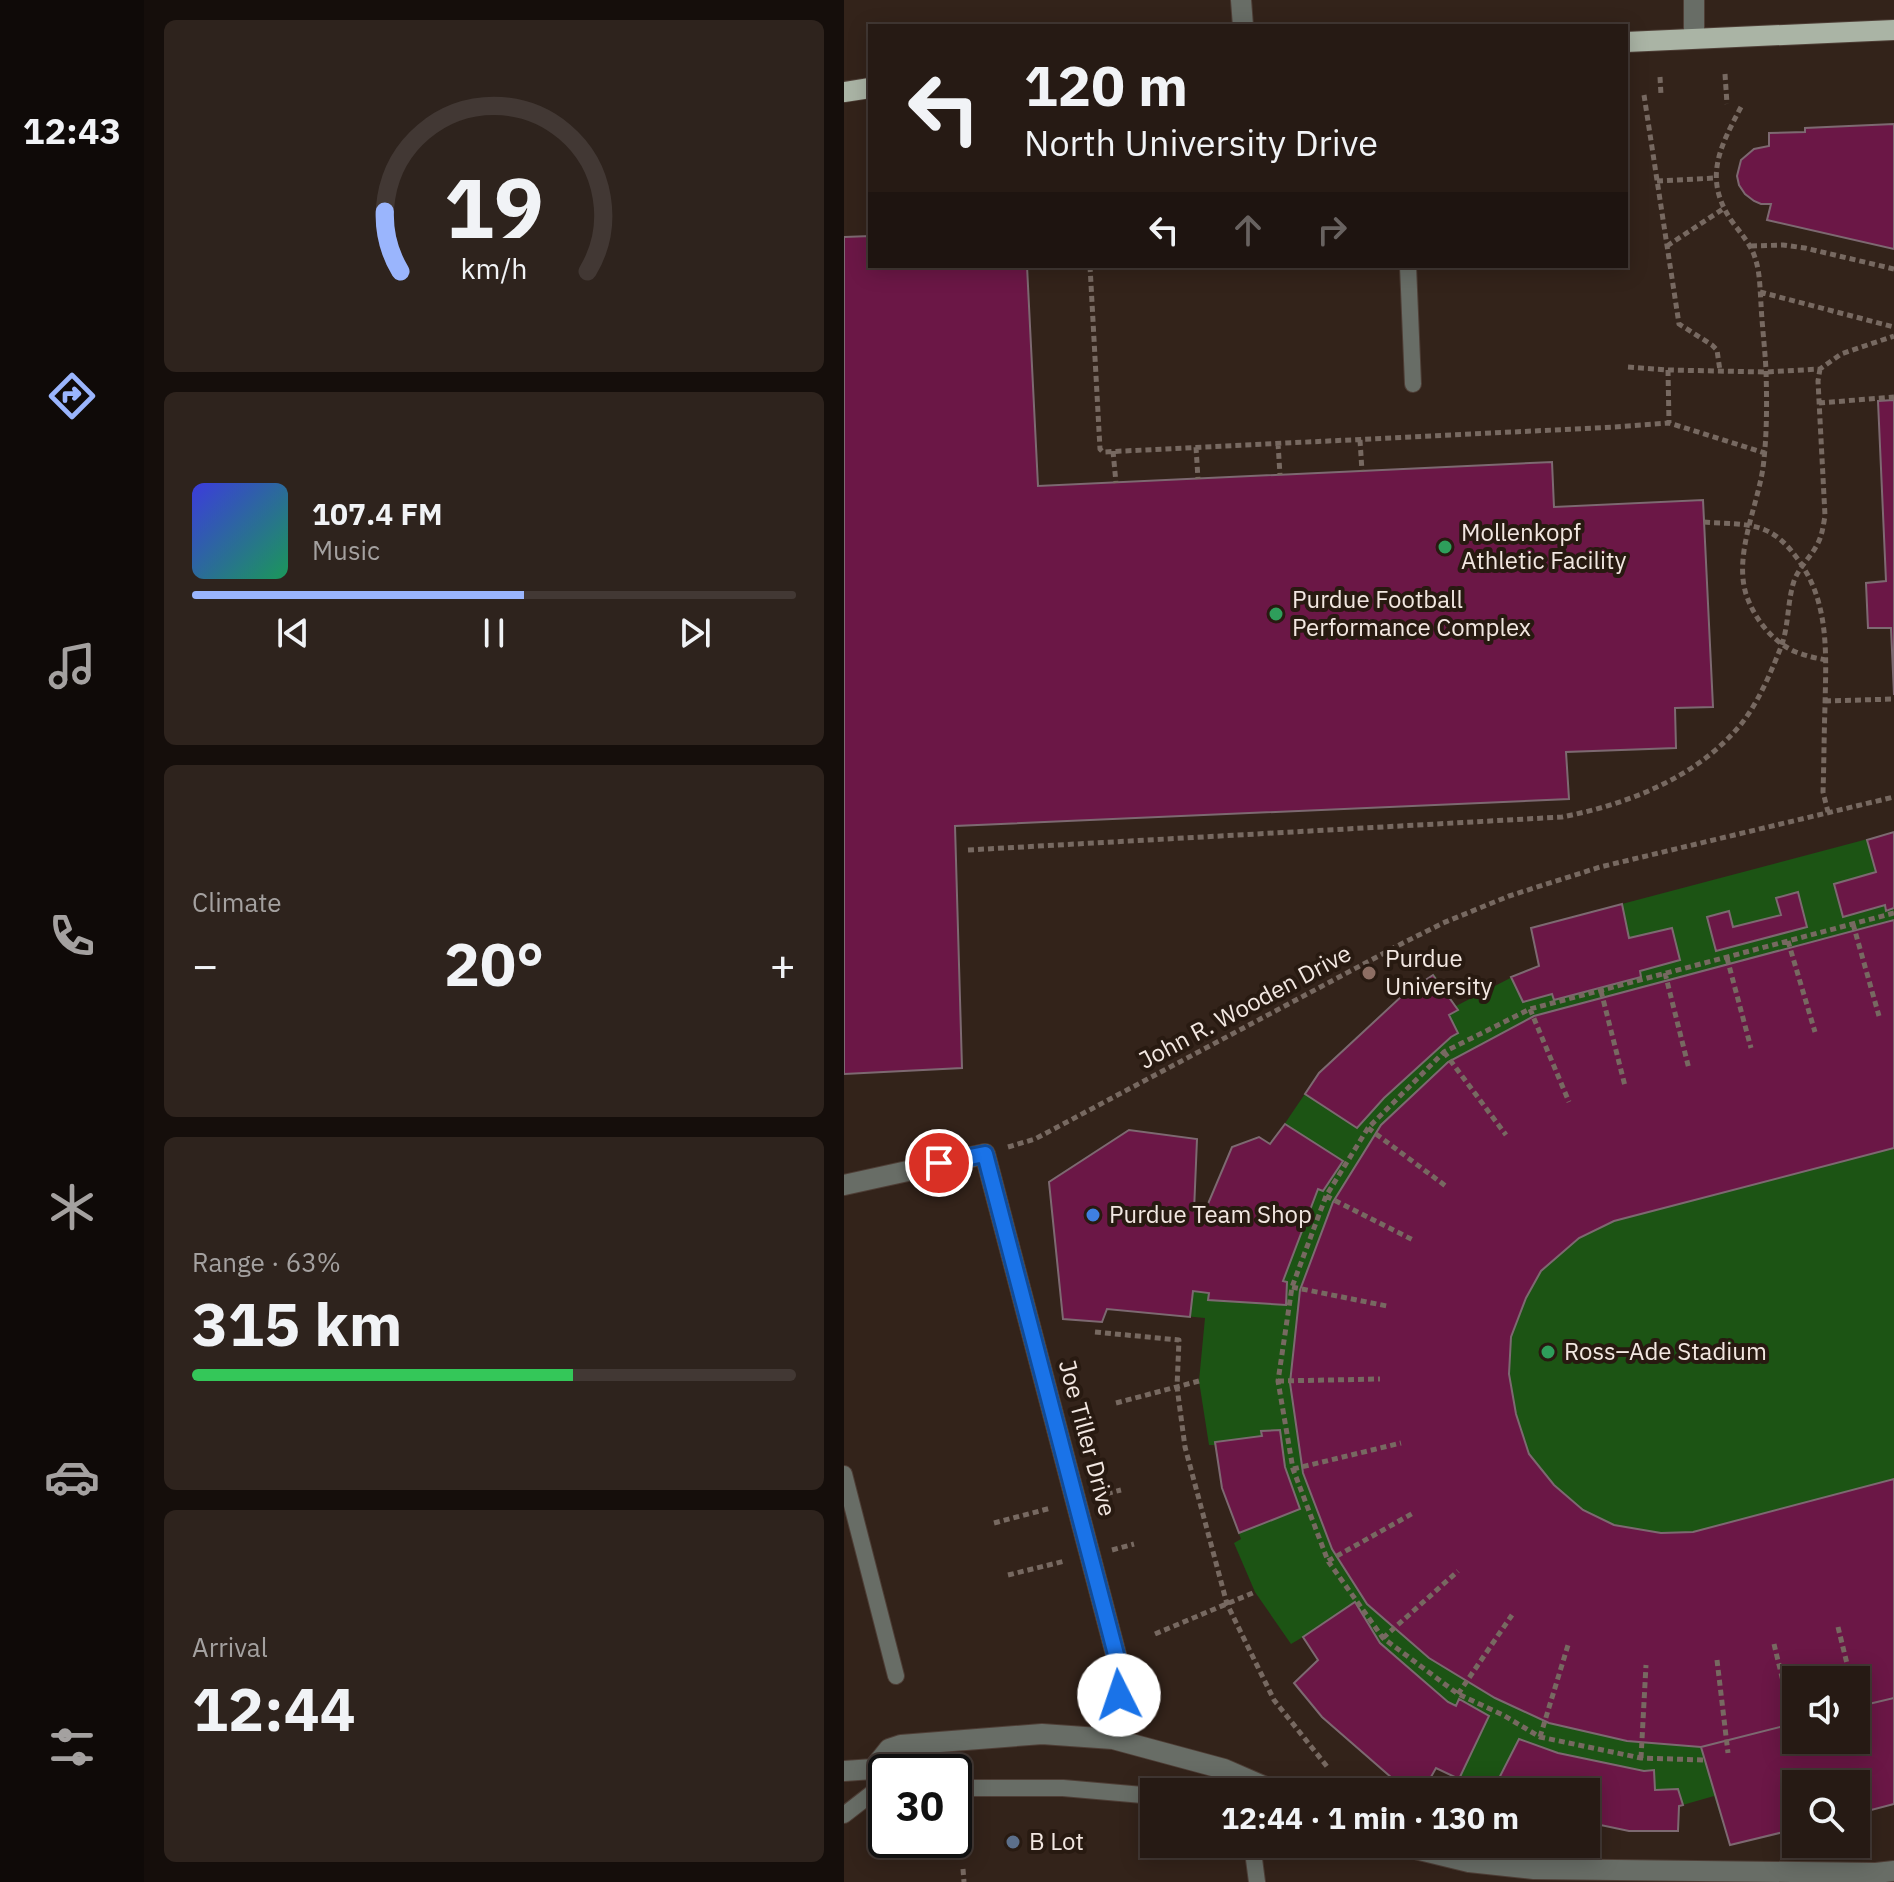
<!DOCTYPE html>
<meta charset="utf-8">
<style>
body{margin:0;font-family:"IBM Plex Sans",sans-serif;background:#2e231d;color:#f1f3f6;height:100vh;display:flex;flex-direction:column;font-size:30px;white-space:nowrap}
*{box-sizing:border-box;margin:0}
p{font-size:26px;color:#a4a1a0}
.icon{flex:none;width:44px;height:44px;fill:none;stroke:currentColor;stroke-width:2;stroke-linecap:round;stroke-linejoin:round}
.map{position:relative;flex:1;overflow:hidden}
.drawer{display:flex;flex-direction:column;gap:20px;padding:20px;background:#150e0b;width:700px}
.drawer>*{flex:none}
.guide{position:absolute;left:24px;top:24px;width:760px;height:244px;border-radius:0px;box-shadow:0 4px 20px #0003,0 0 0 2px #423834;background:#261a14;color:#f1f3f6;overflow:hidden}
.buttons{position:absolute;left:938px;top:1666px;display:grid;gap:16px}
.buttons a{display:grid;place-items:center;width:88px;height:88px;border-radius:0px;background:#261a14;box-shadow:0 4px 20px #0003,0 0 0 2px #423834;font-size:40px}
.speed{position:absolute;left:24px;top:1754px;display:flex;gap:16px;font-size:40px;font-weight:700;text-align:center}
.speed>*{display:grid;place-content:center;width:104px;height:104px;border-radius:50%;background:#261a14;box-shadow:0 4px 20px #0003,0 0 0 2px #423834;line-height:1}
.speed .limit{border:4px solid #111;border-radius:12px;background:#fff;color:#111}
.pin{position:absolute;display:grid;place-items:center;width:68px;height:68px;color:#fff;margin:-34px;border:4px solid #fff;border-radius:50%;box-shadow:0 2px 8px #0007}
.me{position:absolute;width:88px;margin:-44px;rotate:356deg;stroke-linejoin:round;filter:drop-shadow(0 0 6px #0008)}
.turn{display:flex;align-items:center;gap:28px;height:168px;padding:0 24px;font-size:36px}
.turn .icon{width:104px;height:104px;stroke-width:2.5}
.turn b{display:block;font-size:56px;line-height:68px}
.lanes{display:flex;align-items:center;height:76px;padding:0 24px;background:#0003;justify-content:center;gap:40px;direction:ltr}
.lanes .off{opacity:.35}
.big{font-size:60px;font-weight:800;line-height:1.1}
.drawer .widget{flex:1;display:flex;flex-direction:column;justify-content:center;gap:12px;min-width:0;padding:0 28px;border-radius:12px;background:#2e231d}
.drawer .dial{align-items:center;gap:0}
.dial svg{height:208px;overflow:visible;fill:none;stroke:#423834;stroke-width:7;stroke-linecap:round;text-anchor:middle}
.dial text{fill:#f1f3f6;stroke:none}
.song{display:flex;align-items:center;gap:24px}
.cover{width:96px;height:96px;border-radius:12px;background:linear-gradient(135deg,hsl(240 70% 55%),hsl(150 70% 35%))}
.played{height:8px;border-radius:4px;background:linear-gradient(90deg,#9ab5fd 55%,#423834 55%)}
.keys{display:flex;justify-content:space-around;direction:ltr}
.heat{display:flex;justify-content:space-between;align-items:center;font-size:44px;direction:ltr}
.charge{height:12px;border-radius:6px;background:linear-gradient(90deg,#34c759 63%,#423834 0)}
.trip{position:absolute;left:296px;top:1778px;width:460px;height:80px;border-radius:0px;background:#261a14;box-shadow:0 4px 20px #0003,0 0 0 2px #423834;font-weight:800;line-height:80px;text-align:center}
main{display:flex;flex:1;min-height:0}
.tabs{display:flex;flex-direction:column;width:144px;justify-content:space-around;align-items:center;background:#0f0a08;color:#a4a1a0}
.tabs .icon{width:56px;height:56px}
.tabs .current{color:#9ab5fd}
.tabs b{font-size:36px;color:#f1f3f6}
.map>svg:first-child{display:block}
</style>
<main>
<nav class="tabs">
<b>12:43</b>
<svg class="icon current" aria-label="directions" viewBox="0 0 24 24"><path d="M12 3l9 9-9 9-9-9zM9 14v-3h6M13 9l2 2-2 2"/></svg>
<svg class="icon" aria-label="music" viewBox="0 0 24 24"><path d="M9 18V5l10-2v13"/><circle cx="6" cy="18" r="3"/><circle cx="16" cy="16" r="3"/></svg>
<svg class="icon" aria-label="phone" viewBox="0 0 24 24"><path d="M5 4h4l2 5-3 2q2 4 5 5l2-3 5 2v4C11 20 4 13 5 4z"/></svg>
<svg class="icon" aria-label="climate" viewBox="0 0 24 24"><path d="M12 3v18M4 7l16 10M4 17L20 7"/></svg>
<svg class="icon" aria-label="car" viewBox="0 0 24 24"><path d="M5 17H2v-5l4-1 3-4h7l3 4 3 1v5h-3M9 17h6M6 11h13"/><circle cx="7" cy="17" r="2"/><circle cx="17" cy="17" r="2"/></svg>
<svg class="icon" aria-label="filters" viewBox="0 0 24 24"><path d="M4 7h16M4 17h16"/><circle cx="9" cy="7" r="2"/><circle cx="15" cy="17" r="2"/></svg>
</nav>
<section class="drawer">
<div class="widget dial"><svg viewBox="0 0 100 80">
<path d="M14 69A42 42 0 1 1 86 69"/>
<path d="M14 69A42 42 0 0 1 8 46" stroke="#9ab5fd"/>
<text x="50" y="56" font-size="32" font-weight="700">19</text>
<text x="50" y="72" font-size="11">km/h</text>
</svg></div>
<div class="widget">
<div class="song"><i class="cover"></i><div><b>107.4 FM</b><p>Music</p></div></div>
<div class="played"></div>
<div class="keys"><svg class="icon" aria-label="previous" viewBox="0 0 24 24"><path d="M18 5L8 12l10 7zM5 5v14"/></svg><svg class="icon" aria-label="pause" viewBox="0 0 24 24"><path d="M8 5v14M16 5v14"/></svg><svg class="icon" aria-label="next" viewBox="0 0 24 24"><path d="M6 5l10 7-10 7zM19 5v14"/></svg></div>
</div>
<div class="widget"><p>Climate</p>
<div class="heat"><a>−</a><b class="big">20°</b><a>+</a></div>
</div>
<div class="widget"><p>Range · 63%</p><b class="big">315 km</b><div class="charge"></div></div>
<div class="widget"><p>Arrival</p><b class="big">12:44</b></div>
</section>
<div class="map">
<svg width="1050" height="1882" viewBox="0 0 1050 1882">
<rect width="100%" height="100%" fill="#33231a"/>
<path fill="#1c5414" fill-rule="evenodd" d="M1050 832V1804L1012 1814V1784H952V1829L886 1845 870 1796 835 1806 834 1831 742 1792H641L592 1768 587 1777 556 1785 478 1717 450 1683 474 1660 459 1637 447 1644 411 1592 390 1543 397 1539 378 1488 371 1445H365L355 1381 361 1318 263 1309 258 1322 219 1319 205 1182 285 1130 353 1139 350 1211H360L388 1147 415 1137 427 1144 475 1073 560 994 590 974 612 1006 676 973 695 966 687 928ZM952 1680H1012V1740H952Z"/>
<path fill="#6b1746" stroke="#7d6971" stroke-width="2" d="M1050 124V249L923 220 927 204H917L910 201 901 194 895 185 893 176 897 160 910 149 925 146V133L961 132V128Z
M26 236V266H183L194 486 708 462 710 507 859 500 869 707 831 708 832 748 722 752 725 799 111 826 118 1068 0 1074V237Z
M1050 400V695L1047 628H1024L1022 583 1042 581 1034 401Z
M1050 832V908L1042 911 1041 905 999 917 990 884 1032 872 1023 840Z
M954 892 963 927 872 951 863 917 885 911 889 927 937 915 932 898Z
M778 904 785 938 828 928 836 960 796 971 797 977 710 1000 708 994 679 1002 667 977 695 966 687 928Z
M1050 920V1148L770 1221 735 1238 697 1271 682 1298 667 1337 665 1374 672 1414 685 1454 710 1485 739 1510 770 1525 817 1533 849 1532 1050 1479V1698L1012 1707V1680H952V1723L857 1747 783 1741 705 1723 651 1698 585 1658 523 1604 488 1549 459 1473 446 1383 456 1290 489 1202 537 1125 604 1062 690 1016Z
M589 975 614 1010 605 1015 614 1033 607 1037 540 1098 513 1128 461 1094 475 1073 560 994Z
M441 1124 499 1161 479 1191 474 1189 439 1281 443 1282 442 1305 364 1300 365 1293 349 1291 346 1317 263 1309 258 1322 219 1319 205 1182 285 1130 353 1139 350 1211H361L388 1147 415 1137 426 1144Z
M436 1430 441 1467 456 1509 395 1533 378 1488 371 1442 418 1436 417 1431Z
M511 1602 536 1643 604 1702 612 1706 615 1699 645 1716 615 1779 592 1768 587 1777 556 1785 478 1717 450 1683 474 1660 459 1637Z
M1050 1698V1804L1012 1814V1784H952V1829L886 1845 857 1747 952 1723V1740H1012V1707Z
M675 1739 714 1753 800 1771 810 1770 811 1790 834 1789 839 1805 835 1806 834 1831H785L742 1822V1792H648Z"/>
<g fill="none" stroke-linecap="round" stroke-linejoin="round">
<g stroke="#4e3e36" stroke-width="18">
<path id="lane" d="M564 266 569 384
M0 1474 52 1676
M110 1788H219L310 1796
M0 1815 40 1784
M408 1844 413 1882"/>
</g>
<g stroke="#4e3e36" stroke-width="22">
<path id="street" d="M397 0 399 26
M850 38V0
M0 1185 141 1154 275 1666V1695L269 1739
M0 1771 29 1769 45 1749 57 1745 198 1734 269 1739 380 1769 433 1792
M551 1844 625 1862 690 1869 1032 1873 1050 1871"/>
</g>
<g stroke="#4e3e36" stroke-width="22">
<path id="primary" d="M782 42 1050 30
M0 92 26 88"/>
</g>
<path stroke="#776961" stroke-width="5" stroke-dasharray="6 4" stroke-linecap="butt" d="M881 74 883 104
M816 77 817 95
M800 95 835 324 868 345 873 350 876 371
M897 107C876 147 859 178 887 220 897 234 908 245 912 261 916 274 916 290 917 304 918 326 921 348 922 371 923 403 923 436 919 468 913 507 890 555 902 594 910 618 928 642 952 652 962 656 972 658 982 660
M813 181 871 178
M823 246 879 209
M907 246 939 245 961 248 1050 269
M246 266 256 449 259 452 771 427 825 423 921 453
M916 292 1050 327
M784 367 824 370 922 372 976 369 997 354 1050 336
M824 370 825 423
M975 403 1050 397
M516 440 518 471
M434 443 436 475
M352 447 354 479
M269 451 272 483
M860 522C881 524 902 522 921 530 935 536 944 546 953 558 986 602 982 654 981 706 980 735 980 763 979 792L984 812
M981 701 1050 699
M124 850 718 817C785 804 854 777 898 723 915 701 927 672 937 647 945 626 943 603 950 581 955 567 966 558 973 545 978 536 979 527 981 516L974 381 976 369
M1009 924 1035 1016
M944 941 971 1032
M883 958 907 1048
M821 973 845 1069
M757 991 781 1086
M686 1009 725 1102
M600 1052 662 1135
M524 1128 603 1187
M164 1147 191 1139 559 943 599 923 665 896 756 867 1050 797
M482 1196 569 1240
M448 1287 543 1306
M251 1332 335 1340 333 1387 341 1447 383 1604 430 1700 485 1769
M434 1381 536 1379
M272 1403 355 1381
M449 1469 557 1443
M253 1496 277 1490
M150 1523 207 1508
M268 1550 290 1544
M484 1561 571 1512
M164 1575 221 1561
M994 1627 1007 1680
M311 1634 411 1592
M539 1638 614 1571
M930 1644 952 1735
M873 1660 884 1753
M614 1694 668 1615
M1012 1698 1017 1717
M696 1737 724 1645
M797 1758 802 1665
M859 1760 797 1758 696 1737 659 1715 614 1694 539 1638 484 1561 449 1469 434 1381 448 1287 482 1196 524 1128 600 1052 686 1009 1050 913
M119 1869 120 1882"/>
<use href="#lane" stroke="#686d66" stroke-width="16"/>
<use href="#street" stroke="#686d66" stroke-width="20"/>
<use href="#primary" stroke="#aab4a5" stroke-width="20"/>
</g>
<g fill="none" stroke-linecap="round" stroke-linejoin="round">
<g stroke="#114b97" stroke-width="20">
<path id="route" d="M95 1163 141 1154 275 1666V1695"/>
</g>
<use href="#route" stroke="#1a73e8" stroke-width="14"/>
</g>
<g fill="#2e9e5b" stroke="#281a11" stroke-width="3">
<circle cx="601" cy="547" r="8"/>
<circle cx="432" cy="614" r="8"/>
<circle cx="704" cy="1352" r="8"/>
</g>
<circle fill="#8d6e63" stroke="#281a11" stroke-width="3" cx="525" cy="973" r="8"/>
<circle fill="#3f7fe0" stroke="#281a11" stroke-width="3" cx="249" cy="1215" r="8"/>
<circle fill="#5c6f8a" stroke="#281a11" stroke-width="3" cx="169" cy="1842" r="8"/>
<g text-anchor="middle" stroke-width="8" stroke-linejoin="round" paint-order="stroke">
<g font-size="24" fill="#f2e7e1" stroke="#281a11" text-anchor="start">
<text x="617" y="541">Mollenkopf<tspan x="617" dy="28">Athletic Facility</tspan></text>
<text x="448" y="608">Purdue Football<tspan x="448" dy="28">Performance Complex</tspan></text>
<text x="541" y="967">Purdue<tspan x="541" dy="28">University</tspan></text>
<text x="265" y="1223">Purdue Team Shop</text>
<text x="720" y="1360">Ross–Ade Stadium</text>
<text x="185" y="1850">B Lot</text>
</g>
<g font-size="24" fill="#f2e7e1" stroke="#281a11">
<text transform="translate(401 1007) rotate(-28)" y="8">John R. Wooden Drive</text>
<text transform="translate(243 1438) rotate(75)" y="8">Joe Tiller Drive</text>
</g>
</g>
</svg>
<div class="buttons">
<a><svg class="icon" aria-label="sound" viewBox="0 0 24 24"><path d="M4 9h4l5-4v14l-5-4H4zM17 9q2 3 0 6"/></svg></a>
<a><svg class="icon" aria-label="search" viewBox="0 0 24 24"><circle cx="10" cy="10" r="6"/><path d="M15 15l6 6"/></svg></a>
</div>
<div class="speed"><div class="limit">30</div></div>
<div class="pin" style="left:95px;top:1163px;background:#d93025"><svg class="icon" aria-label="arrive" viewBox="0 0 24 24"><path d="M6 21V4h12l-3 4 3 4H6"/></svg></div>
<svg class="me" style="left:275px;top:1695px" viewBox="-20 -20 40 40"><circle r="19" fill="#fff"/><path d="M0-13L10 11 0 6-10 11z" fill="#1a73e8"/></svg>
<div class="trip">12:44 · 1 min · 130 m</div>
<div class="guide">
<div class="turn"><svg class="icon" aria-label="left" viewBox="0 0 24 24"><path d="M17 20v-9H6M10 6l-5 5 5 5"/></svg><div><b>120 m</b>North University Drive</div></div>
<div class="lanes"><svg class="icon" aria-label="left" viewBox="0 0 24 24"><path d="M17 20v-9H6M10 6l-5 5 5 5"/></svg><svg class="icon off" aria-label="ahead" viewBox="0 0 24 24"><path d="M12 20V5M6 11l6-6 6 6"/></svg><svg class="icon off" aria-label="right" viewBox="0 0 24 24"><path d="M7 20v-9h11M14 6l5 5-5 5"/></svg></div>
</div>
</div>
</main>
